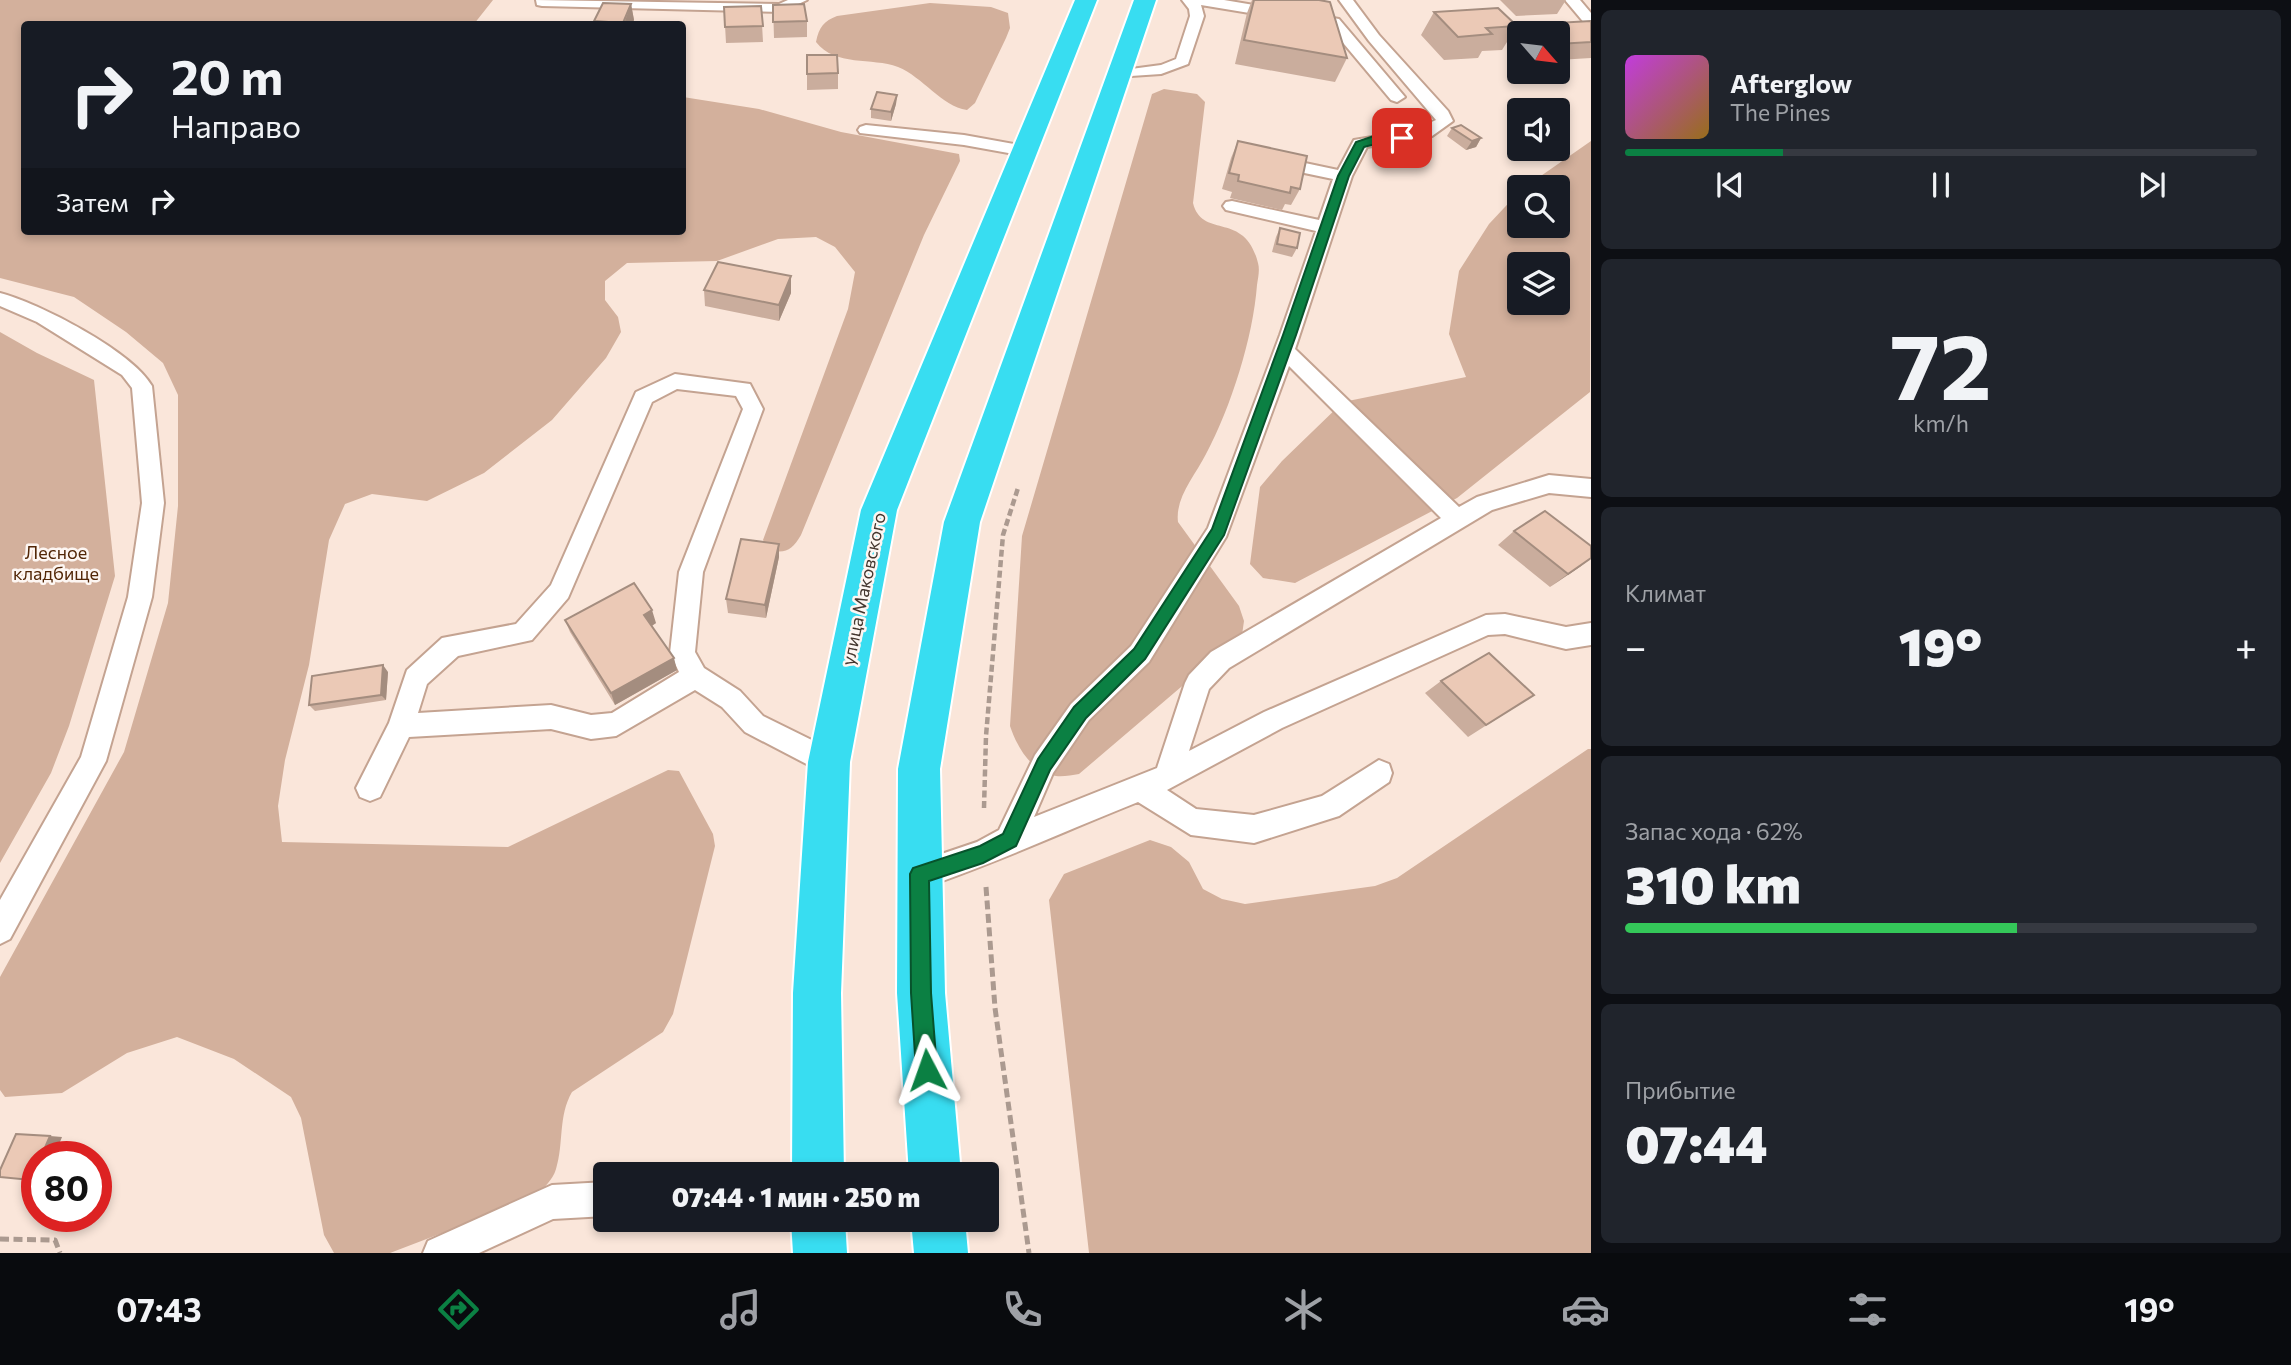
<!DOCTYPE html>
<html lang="ru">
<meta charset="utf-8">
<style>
body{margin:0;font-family:Commissioner,sans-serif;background:#20242c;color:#f1f3f6;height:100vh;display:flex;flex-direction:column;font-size:26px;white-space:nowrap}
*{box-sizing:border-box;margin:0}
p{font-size:23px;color:#9ea1a6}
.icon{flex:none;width:38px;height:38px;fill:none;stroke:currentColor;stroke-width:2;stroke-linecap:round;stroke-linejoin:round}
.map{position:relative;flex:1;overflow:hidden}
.details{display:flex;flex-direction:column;gap:10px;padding:10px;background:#0d0f14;width:700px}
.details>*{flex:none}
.top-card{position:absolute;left:21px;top:21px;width:665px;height:214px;border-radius:7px;box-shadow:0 4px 10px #0003;background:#171b24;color:#f1f3f6;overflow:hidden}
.needle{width:46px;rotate:118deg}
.buttons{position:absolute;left:1507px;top:21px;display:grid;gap:14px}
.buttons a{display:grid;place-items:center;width:63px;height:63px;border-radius:7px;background:#171b24;box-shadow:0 4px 10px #0003;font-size:35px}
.speed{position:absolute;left:21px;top:1141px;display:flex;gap:14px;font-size:35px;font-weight:700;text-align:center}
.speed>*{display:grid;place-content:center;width:91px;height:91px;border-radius:50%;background:#171b24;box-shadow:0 4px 10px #0003;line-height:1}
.speed .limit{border:10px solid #d22;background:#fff;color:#111}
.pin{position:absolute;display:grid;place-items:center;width:60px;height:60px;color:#fff;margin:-30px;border-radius:14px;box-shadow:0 4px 10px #0006}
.me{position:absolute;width:77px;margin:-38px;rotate:356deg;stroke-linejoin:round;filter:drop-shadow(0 0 5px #0008)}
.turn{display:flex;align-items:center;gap:24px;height:147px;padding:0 35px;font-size:32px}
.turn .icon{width:91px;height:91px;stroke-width:2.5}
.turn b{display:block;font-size:49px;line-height:60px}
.then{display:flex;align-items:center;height:66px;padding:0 35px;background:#0003;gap:14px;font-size:26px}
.big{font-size:52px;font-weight:800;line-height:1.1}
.details .card{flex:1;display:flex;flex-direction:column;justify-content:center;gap:10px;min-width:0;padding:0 24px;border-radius:10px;background:#20242c}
.details .dial{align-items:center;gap:0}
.dial b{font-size:91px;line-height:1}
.song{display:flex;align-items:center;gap:21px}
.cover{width:84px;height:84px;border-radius:10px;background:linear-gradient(135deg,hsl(290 70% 55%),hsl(40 70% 35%))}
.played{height:7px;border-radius:4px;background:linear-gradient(90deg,#0b8043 25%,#363941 25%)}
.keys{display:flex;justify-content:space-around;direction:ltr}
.heat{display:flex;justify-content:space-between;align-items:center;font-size:38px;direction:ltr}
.charge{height:10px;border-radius:5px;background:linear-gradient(90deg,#34c759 62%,#363941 0)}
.trip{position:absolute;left:593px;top:1162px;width:406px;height:70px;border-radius:7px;background:#171b24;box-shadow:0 4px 10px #0003;font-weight:800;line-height:70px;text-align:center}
.dock{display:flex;height:112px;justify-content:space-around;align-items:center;background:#090b0e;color:#9ea1a6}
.dock .icon{width:49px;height:49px}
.dock .active{color:#0b8043}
.dock b{font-size:32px;color:#f1f3f6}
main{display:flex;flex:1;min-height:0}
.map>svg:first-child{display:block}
</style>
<main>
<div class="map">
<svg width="1591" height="1253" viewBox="0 0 1591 1253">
<rect width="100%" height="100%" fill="#fae6da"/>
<path fill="#d3b09c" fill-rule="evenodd" d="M0 0H493L474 24H24V231H682L683 97 759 109 841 132 959 154 960 161 924 235 801 535C792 550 786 554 769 550L763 540 848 309 855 272 835 247 816 237 778 239 717 261 627 263 605 281V300L618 317 621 332 606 358 552 420 484 473 427 501 372 494 345 504 329 540 309 665 285 760 278 806 282 842 508 847 668 770 679 771 713 834 715 846 673 1014 663 1032 572 1092C558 1116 564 1143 556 1169 553 1180 543 1188 536 1197L390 1253H334L324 1235 301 1118 291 1097 234 1059 177 1037 127 1053 62 1093 5 1097 0 1090V977L124 752 168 603 178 506V395L163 363 126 332 74 297 0 278Z
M930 3 991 7 1008 13 1010 28 1006 38 975 103 967 110C941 106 923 77 898 67 872 57 835 67 816 42 819 27 824 21 837 16Z
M1164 89 1197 94 1205 102 1193 203C1202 240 1245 210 1258 263 1260 270 1258 278 1257 285 1253 338 1231 407 1206 454 1195 476 1175 497 1178 522L1239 606 1244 621 1242 635 1079 774C1072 775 1063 777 1056 776 1032 773 1017 747 1010 726L1022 536 1152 94Z
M1591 141 1590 392 1457 498 1295 583 1263 578 1250 564 1260 487 1282 461 1343 402 1466 377 1449 334 1459 271 1489 224 1519 192V226H1558V187H1525ZM1519 264H1558V303H1519Z
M0 332 37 353 94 380 115 576 69 726 51 773 0 863Z
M1588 749H1591V1253H1089L1049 900 1064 874 1150 840 1171 847 1189 862 1203 889 1222 899 1245 904 1375 886 1397 878Z"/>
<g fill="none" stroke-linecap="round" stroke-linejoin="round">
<g stroke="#c4a391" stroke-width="4">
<path id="lane" d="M536 0 779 4 788 0H807L781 12 542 6 537 5Z
M1182 0H1224L1339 19 1405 97 1397 102 1391 100 1329 26 1201 5 1204 16 1188 64 1161 74 1116 77 1113 74 1116 71 1161 65 1176 59 1190 16 1189 9Z
M1339 0H1353L1379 35 1448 111 1453 121 1432 136 1367 147 1352 176 1295 349 1459 507 1477 497 1549 475 1591 479V497L1549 493 1492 510 1229 668 1209 689 1189 751 1264 712 1486 615 1505 614 1566 627 1591 623V645L1566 649 1505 634 1488 635 1282 728 1167 790 1196 809 1254 815 1322 796 1379 760 1389 764 1392 773 1389 782 1339 816 1254 843 1191 835 1138 802C1065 831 994 864 919 889L909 885 905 875 909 865 977 842 999 830 1035 755 1071 704 1131 646 1208 528 1280 335 1316 231 1226 210 1223 206 1226 202 1232 201 1319 220 1333 179 1266 165 1264 161 1266 157 1272 156 1338 170 1354 140 1414 130 1436 120 1369 41ZM1289 366 1441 518 1211 652 1189 675 1185 683 1157 768 1034 817 1053 773 1089 720 1149 662 1226 537Z
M1565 0H1580L1591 13V26L1586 25Z
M866 125 964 135 1025 146 1033 151 1025 156 964 145 860 133 858 130 860 127Z
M0 293C39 303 132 351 152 386L164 503 152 597 106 761 10 939 0 944V900L81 757 128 597 142 503 132 388 122 375 37 322 0 306Z
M675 374 750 384 763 409 703 572 695 652 704 668 740 691 763 716 838 753 842 762 838 771 829 775 820 771 745 732 722 707 695 690 616 736 591 739 551 729 409 737 380 797 370 801 360 797 356 788 389 723 407 670 442 638 516 624 551 585 636 392ZM677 389 736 396 743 409 679 572 670 653 679 672 612 713 591 715 551 705 418 713 427 684 458 656 532 640 568 598 652 402Z
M606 1182V1216L553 1219 479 1253H423L428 1241 552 1185Z"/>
</g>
<g stroke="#fff" stroke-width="4">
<path id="highway" d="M1075 0H1097L897 510 850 762 841 993 844 1174H792L793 993 808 762 861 510Z
M1134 0H1156L980 522 940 769 945 993 961 1174H909L897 993 898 769 944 522Z
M791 1220H845L847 1253H793Z
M911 1220H965L968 1253H914Z"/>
</g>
<path stroke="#ab9a90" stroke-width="4.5" stroke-dasharray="7 3.5" stroke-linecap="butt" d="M984 808 986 736 1003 535 1018 488"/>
<path stroke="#ab9a90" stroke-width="5" stroke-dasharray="9 4.5" stroke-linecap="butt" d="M986 887 995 1008 1029 1253
M0 1239 55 1240 60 1253"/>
<use href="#lane" fill="#fff" fill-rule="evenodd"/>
<use href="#highway" fill="#38ddf1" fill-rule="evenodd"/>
</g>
<path fill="#caad9d" d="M1252 0H1319L1347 58 1335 82 1235 64 1247 13Z
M1500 0H1566L1557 14 1516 16Z
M631 4 634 20 632 24H595L594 21Z
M773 5 807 21V37L774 38Z
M761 6 763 42 726 43 724 7Z
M1434 12 1517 26 1502 50 1482 51 1478 58 1444 60 1421 35Z
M1591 21V58L1558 60V33H1531L1537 24Z
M807 55 838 73V89L807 90Z
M897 95 896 104 891 121 871 118V109Z
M1452 128 1481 138 1476 147 1466 150 1447 136Z
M1238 141 1300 189 1291 205 1285 204 1282 210 1230 198 1232 192 1222 189 1231 158Z
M1280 228 1297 248 1292 257 1272 252 1276 237Z
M704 290 791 293 779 321 705 306Z
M1514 531 1581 566 1550 587 1498 545Z
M779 544V557L766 618 728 613 726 599Z
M565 620 656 623 652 626 677 670 615 705 570 632Z
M388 672 386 700 315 711 309 705Z
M1441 681 1534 695 1468 737 1425 693Z"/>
<path fill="#a48d7f" d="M631 4 634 20 632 24H624Z
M897 95 896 104 891 121V112Z
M1481 138 1476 147 1466 150 1472 141Z
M791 276V293L779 321V305Z
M779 544V557L766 618 765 605Z
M1591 558 1581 566 1550 587 1568 574Z
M652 610 656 623 648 628 644 615Z
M674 658 677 670 615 705 611 693Z
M383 665 388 672 386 700 381 695Z
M50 1136 62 1137 54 1157H41Z
M37 1167V1179L31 1180Z"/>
<path fill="#ebc9b6" stroke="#a48d7f" stroke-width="2" d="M1254 0H1319L1330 2 1347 58 1244 40Z
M603 3 631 4 623 23 594 21Z
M804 4 807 21 773 22V5Z
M761 6 763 26 725 27 724 7Z
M1498 8 1517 26 1486 28 1492 34 1458 37 1434 12Z
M1591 21V42L1558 44V33H1547L1537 24Z
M807 55H837L838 73 807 74Z
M877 92 897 95 891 112 871 109Z
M1461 125 1481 138 1472 141 1452 128Z
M1238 141 1307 156 1300 189 1291 187 1290 193 1238 181 1239 175 1229 173Z
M1280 228 1300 233 1297 248 1277 244Z
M718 262 791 276 779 305 704 290Z
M1545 511 1591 546V558L1568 574 1514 531Z
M741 539 779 544 765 605 726 599Z
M634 583 652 610 644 615 674 658 611 693 565 620Z
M1489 653 1534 695 1486 725 1441 681Z
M383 665 381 695 309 705 312 676Z
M16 1134 50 1136 41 1157H37V1167L31 1180 0 1177V1170Z"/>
<path fill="#0b8043" stroke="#07532c" stroke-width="2" d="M1374 136 1402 135 1407 138C1396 145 1378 142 1364 147L1349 176 1296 335 1224 535 1145 659 1086 718 1050 770 1016 846 983 863 929 881 931 993 937 1070 934 1078 927 1081 919 1078 916 1070 911 993 910 874 913 868 980 846 1003 834 1038 759 1074 707 1134 649 1212 529 1283 335 1338 176 1356 142Z"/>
<g text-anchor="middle" stroke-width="5" stroke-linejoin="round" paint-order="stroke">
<g font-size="18" fill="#522606" stroke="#fdf6f2">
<text x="56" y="559">Лесное<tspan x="56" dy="21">кладбище</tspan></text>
</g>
<g font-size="18" fill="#43362e" stroke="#fdf6f2">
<text transform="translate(864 589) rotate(-78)" y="6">улица Маковского</text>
</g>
</g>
</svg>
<div class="buttons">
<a><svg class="needle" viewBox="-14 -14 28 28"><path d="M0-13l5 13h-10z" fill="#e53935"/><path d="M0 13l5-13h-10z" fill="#9ea1a6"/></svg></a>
<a><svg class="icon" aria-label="sound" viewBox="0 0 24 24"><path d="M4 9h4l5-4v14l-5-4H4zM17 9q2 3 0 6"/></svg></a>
<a><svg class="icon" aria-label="search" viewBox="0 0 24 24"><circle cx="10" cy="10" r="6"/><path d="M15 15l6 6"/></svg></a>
<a><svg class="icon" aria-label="layers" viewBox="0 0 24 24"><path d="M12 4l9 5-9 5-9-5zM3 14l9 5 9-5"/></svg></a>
</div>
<div class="speed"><div class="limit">80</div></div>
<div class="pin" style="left:1402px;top:138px;background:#d93025"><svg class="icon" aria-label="arrive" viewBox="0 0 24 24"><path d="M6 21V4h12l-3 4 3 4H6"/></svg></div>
<svg class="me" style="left:927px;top:1070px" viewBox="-20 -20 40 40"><path d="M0-17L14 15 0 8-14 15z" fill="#0b8043" stroke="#fff" stroke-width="4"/></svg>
<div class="trip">07:44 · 1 мин · 250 m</div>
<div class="top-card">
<div class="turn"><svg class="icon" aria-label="right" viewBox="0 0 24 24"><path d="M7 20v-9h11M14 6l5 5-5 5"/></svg><div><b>20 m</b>Направо</div></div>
<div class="then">Затем<svg class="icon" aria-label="right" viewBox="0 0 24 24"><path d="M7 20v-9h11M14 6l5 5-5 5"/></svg></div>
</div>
</div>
<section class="details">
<div class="card">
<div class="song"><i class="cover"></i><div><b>Afterglow</b><p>The Pines</p></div></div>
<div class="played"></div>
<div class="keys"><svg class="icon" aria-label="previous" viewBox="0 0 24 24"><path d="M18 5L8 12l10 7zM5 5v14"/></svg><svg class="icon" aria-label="pause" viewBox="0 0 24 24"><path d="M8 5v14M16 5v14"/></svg><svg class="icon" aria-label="next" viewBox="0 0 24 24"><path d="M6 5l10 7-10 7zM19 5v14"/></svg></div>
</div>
<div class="card dial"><b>72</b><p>km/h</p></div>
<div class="card"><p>Климат</p>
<div class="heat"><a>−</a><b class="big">19°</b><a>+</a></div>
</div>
<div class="card"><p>Запас хода · 62%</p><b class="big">310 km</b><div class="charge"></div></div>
<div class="card"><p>Прибытие</p><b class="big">07:44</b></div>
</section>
</main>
<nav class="dock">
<b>07:43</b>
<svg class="icon active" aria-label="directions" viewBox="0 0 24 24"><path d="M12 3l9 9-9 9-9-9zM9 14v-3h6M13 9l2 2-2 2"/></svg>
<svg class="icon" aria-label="music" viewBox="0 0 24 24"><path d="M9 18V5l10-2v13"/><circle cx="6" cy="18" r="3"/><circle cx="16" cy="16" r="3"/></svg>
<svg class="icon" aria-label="phone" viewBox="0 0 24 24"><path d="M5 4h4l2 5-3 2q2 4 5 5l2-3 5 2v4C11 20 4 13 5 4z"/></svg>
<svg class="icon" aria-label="climate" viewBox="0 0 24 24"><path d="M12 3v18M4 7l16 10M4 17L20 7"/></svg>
<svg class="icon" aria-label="car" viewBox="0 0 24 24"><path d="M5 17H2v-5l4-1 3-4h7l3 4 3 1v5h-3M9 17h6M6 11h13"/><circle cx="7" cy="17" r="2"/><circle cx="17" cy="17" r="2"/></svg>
<svg class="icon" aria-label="filters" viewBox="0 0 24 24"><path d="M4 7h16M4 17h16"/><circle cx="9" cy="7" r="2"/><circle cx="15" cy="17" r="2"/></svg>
<b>19°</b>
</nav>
